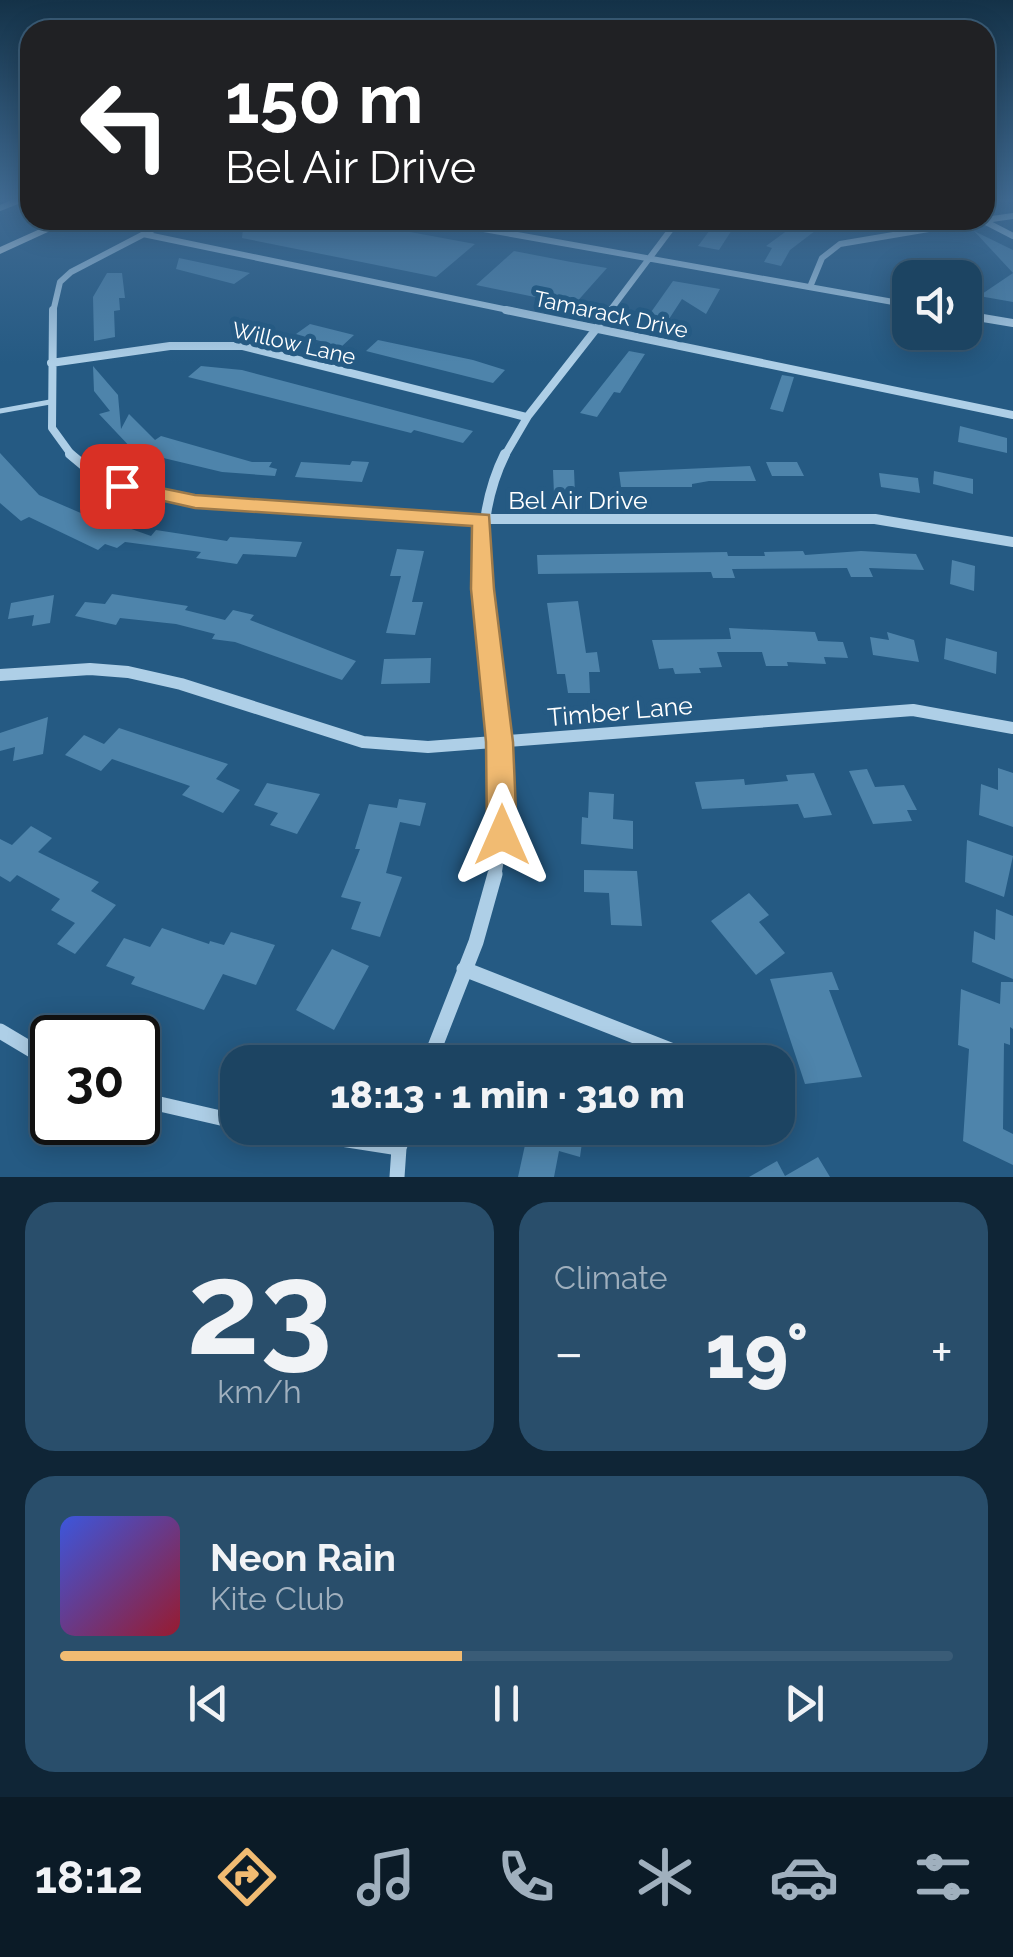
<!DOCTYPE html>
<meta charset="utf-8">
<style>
body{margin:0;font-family:Raleway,sans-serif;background:#294e6b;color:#f1f3f6;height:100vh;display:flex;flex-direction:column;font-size:38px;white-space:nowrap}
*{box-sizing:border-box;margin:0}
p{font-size:32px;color:#a0b0be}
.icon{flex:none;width:55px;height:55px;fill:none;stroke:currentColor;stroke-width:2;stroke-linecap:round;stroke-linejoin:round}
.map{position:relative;height:1177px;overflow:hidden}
.sheet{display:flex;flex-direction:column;gap:25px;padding:25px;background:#0f2536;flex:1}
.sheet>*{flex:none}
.top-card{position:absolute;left:20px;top:20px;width:975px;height:210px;border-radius:30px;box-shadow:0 5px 25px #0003,0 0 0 2px #3a5c77;background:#202124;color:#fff;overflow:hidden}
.buttons{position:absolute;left:892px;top:260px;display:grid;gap:20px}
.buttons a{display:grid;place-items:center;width:90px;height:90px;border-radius:20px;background:#1c4462;box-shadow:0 5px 25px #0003,0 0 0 2px #3a5c77;font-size:50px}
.speed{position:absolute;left:30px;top:1015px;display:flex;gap:20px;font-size:50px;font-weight:700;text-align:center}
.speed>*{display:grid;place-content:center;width:130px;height:130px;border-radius:50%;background:#1c4462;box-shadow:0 5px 25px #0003,0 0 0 2px #3a5c77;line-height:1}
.speed .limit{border:5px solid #111;border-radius:15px;background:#fff;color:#111}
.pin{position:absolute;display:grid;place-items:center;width:85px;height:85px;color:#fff;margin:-42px;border-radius:20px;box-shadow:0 5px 15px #0006}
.me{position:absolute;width:110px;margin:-55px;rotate:0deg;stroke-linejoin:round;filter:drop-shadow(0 0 8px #0008)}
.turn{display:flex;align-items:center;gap:35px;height:210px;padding:0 40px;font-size:45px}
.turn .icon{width:130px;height:130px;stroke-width:2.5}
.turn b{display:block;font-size:70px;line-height:85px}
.big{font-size:75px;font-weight:800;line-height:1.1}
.sheet .widget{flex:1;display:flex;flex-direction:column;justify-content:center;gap:15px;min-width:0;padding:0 35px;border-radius:30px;background:#294e6b}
.sheet .dial{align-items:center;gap:0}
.dial b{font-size:130px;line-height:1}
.song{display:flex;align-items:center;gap:30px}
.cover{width:120px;height:120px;border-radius:15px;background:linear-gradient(135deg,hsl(230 70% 55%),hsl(350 70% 35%))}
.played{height:10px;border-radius:5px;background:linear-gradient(90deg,#f1bb72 45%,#3a5c77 45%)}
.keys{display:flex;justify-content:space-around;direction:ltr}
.heat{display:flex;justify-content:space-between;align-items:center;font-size:55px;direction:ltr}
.sheet .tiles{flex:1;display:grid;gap:25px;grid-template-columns:1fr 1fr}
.widget:last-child{grid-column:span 2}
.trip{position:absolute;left:220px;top:1045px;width:575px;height:100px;border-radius:30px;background:#1c4462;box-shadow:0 5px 25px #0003,0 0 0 2px #3a5c77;font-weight:800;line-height:100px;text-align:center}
.menu{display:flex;height:160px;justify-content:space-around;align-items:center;background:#0b1b27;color:#a0b0be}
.menu .icon{width:70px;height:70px}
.menu .selected{color:#f1bb72}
.menu b{font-size:45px;color:#f1f3f6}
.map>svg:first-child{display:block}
</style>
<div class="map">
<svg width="1013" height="1177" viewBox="0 0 1013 1177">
<rect width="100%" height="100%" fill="#255a83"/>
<path fill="#4e84ab" d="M244 220H345L475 244 436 277 242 238Z
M828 221 790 250 781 266 764 262 772 248 766 246 792 227Z
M716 222 735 225 719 250 698 246Z
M974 231 1013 250V302L979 296 1013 273Z
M514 251 571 262 607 268 574 305 476 285Z
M179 258 250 273 234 284 176 269Z
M107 273H122L125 298H119L120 310 114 311 115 337 94 341 93 297Z
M673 281 720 289 706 314 682 299 669 319 649 315Z
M310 324 354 335 341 347 296 334Z
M378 340 473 360 505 370 493 383 366 351Z
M629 351 645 354 620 393 614 392 597 417 580 413Z
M93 366 118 395 121 429 129 414 155 440 161 436 252 462H272L269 467 277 469 275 476 222 472 134 451 99 414 110 411 94 391Z
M201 366 242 370 473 431 463 443 414 430 411 433 188 377Z
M782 375 794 377 783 412 770 409Z
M960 426 1007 438V453L958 442Z
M0 453 39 495 104 523 106 520 151 536 156 530 227 541 230 537 302 542 296 557 243 554 237 564 196 558 201 552 125 542 117 548 105 544 98 550 29 517 21 521 0 503Z
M352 461 369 462 362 482 295 477 301 462 350 465Z
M766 462H797L804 476H772Z
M750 466 756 481H709L692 484V487H621L619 472Z
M553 470H574L575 494H554Z
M934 471 973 479V494L933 484Z
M879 473 918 478 920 493 881 487Z
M397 549 424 551 412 602H423L415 635 386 633 401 576H390Z
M803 551 805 555 861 551 916 554 924 570 869 568 873 577H851L847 568 732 569 735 578H713L711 572 538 574 537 555 727 552 728 556H765L764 552Z
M952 560 975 566 974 591 950 584Z
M112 594 188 606 185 610 225 620 233 610 254 615 250 620 356 661 342 680 235 642 212 639 215 634 176 624 120 618 116 625 75 616 85 602 105 604Z
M54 595 50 623 32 626 34 615 8 619 11 603Z
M578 601 586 653 597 652 600 672H589L590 693H568L565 674H557L547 603Z
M729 628 815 632 818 641 843 642 848 658 824 657 826 664 787 662 788 666H766L762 652H717L722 667 699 668 701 673 675 674 673 668 659 669 652 640 731 639Z
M887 632 914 640 919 662 873 655 870 637 889 640Z
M946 638 997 652 996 674 944 659Z
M431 658 430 683 381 684 384 659Z
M48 717 43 754 13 761 15 747 0 751V733Z
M119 728 228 764 216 779 240 790 223 813 182 795 190 786 112 759 101 771 65 755 84 735 104 744Z
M998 768 1013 773V827L979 815 981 784 998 790Z
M867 769 875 787 904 785 917 810H907L912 821 873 824 849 771Z
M814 773 832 815 804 818 798 804 702 809 695 782 744 779 745 785 788 781 786 775Z
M267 783 320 794 297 834 270 825 278 813 254 805Z
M589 792 614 794 613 819 633 821V849L581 844 582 817 588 818Z
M399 799 426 803 420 826 400 822 386 873 402 877 380 937 351 929 361 902 341 897 360 849H355L369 804 397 808Z
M31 826 52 838 38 852 99 882 91 891 116 905 75 954 57 944 75 923 51 910 60 899 17 875 10 882 0 876V839L12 845Z
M967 840 1013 856 1004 897 965 882Z
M584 870 637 871 642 926 611 925 609 893 584 892Z
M749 893 769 915 759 922 785 953 756 975 711 921Z
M996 909 1013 916V979L972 962 974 931 995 940Z
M162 928 209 944 210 941 224 945 231 932 275 945 256 985 223 974 204 1010 131 984 135 977 106 966 124 938 150 947Z
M332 949 369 966 334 1030 296 1010Z
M832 972 839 990H829L862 1077 805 1084 770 979Z
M1001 982H1013V1029L1010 1027V1045L1004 1043 1003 1129 1013 1134V1165L963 1141 969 1049 958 1045 961 989 1000 1004Z
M517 1128H584L580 1157 559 1151 554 1177H518L525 1145 515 1141Z
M818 1157 830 1177H749L777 1161 785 1176Z"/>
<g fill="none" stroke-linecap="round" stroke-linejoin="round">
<path stroke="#aecfe7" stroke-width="5" d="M0 411 50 402"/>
<path stroke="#aecfe7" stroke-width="6" d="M0 208 25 198
M433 220 910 305
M982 220 1013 236
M985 220 1013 216
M143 234 518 312
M810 287 822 258 840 244 982 220
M53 312 60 282 71 272 171 220
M609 312 678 220"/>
<path stroke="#aecfe7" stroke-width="8" d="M53 310 52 428 73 457
M506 310 1013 415
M965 315 1013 323
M51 363 170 346H243L526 417
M504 457 528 416 611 310"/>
<path stroke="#aecfe7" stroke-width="10" d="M70 454 88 469 138 491 195 502 432 519H875L1013 542
M487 641C480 578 476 512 505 454"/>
<path stroke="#aecfe7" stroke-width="12" d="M486 639C496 720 511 795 495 877
M0 675 90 669 128 672 181 684 363 742 428 747 913 710 1013 728"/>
<path stroke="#aecfe7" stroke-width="15" d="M464 969 673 1051
M0 1031 52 1062
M429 1062 476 942 495 874
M138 1099 238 1122
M271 1128 399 1148
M397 1177 399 1148 406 1128"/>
<path fill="#d7e9f6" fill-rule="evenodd" d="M60 220H74L0 254V247Z"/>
</g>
<linearGradient id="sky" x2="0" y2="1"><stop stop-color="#143248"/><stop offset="0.55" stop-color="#406b93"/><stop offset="1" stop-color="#406b93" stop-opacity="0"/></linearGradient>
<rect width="1013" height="363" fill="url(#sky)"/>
<path fill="#f1bb72" stroke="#9d7a4a" stroke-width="2.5" d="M122 480 195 495 489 515 494 589 513 742 517 835 513 845 502 849 491 845 487 835 486 742 471 589 472 526 195 508 115 490V481Z"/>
<g text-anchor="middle" stroke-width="10" stroke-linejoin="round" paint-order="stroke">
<g font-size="22" fill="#fff" stroke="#255a83">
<text transform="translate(611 314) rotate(12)" y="8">Tamarack Drive</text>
<text transform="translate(294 343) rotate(13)" y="8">Willow Lane</text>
</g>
<g font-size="25" fill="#fff" stroke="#255a83">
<text x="578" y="509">Bel Air Drive</text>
<text transform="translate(620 711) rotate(-5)" y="9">Timber Lane</text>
</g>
</g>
</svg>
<div class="buttons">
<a><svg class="icon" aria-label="sound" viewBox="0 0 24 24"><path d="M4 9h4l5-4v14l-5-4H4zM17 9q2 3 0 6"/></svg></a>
</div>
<div class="speed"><div class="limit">30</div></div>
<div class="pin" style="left:122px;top:486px;background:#d93025"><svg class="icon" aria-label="arrive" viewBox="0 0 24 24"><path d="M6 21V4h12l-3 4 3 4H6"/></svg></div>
<svg class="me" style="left:502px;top:835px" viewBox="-20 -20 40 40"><path d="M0-17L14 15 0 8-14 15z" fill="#f1bb72" stroke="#fff" stroke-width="4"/></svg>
<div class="trip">18:13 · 1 min · 310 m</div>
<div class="top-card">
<div class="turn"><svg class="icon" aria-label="left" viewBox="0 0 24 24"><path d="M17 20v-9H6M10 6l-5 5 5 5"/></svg><div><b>150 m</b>Bel Air Drive</div></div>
</div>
</div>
<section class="sheet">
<div class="tiles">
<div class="widget dial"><b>23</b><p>km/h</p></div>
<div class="widget"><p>Climate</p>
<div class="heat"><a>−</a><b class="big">19°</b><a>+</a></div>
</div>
<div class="widget">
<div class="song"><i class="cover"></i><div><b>Neon Rain</b><p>Kite Club</p></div></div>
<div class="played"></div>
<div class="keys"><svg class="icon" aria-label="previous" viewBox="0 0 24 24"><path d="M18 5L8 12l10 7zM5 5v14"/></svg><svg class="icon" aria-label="pause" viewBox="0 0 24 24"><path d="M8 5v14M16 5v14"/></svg><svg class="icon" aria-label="next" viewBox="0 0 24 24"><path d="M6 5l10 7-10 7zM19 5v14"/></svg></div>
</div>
</div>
</section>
<nav class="menu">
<b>18:12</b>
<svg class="icon selected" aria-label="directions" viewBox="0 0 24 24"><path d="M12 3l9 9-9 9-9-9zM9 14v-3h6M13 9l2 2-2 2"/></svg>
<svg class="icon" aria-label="music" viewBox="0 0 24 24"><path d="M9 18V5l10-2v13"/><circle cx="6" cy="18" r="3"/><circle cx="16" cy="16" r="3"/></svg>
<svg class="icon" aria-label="phone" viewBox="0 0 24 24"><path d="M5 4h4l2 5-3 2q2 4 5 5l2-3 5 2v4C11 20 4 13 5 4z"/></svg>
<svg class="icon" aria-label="climate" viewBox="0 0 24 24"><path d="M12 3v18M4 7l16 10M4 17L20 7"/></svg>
<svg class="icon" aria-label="car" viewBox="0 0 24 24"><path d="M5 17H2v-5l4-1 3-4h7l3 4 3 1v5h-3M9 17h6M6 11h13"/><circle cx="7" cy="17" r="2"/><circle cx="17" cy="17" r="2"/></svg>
<svg class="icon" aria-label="filters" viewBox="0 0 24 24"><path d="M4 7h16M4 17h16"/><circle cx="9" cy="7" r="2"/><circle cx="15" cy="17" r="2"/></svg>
</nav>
